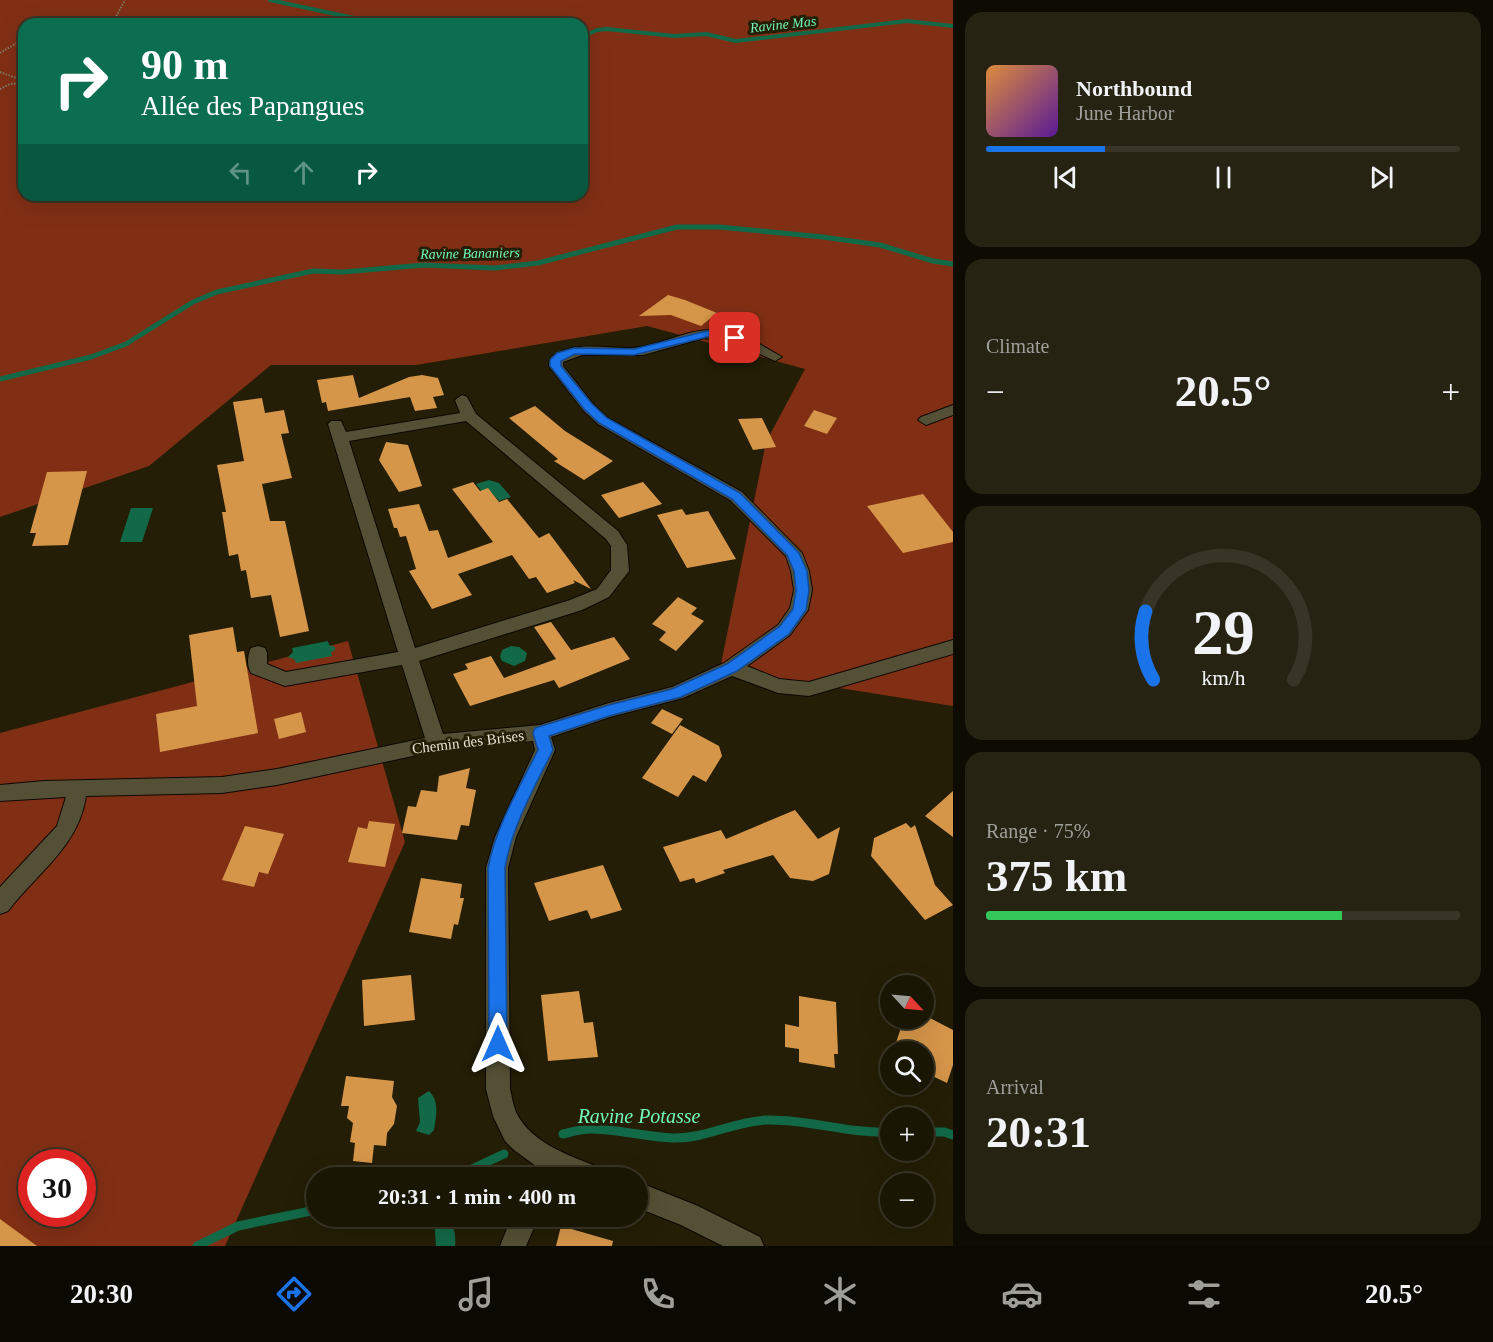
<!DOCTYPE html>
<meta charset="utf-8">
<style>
body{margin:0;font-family:"Times New Roman",serif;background:#272313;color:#f1f3f6;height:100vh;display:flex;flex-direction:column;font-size:22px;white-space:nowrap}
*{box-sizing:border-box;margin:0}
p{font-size:20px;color:#9f9f9a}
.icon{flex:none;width:33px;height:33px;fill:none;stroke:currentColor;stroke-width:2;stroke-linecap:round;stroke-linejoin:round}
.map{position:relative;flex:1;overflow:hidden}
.panel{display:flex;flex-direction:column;gap:12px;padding:12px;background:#0e0c02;width:540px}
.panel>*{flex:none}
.hud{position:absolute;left:18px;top:18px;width:570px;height:183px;border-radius:18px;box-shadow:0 6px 24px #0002,0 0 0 2px #383526;background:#0b6e4f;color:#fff;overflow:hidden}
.needle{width:39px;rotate:116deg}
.controls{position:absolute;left:880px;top:975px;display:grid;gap:12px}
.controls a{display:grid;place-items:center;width:54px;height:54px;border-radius:50%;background:#1a1604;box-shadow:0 6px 24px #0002,0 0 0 2px #383526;font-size:30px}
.speed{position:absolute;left:18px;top:1149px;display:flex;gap:12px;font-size:30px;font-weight:700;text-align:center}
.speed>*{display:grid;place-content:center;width:78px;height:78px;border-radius:50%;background:#1a1604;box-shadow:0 6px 24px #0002,0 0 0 2px #383526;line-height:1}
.speed .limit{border:9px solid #d22;background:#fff;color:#111}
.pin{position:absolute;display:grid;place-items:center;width:51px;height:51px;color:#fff;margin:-26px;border-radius:12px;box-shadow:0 3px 9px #0006}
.me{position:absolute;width:66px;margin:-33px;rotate:0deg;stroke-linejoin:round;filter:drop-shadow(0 0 4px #0008)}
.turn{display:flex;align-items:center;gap:21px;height:126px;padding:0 24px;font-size:27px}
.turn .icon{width:78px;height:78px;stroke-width:2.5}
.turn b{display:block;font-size:42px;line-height:51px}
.lanes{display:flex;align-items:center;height:57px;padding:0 24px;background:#0003;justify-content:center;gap:30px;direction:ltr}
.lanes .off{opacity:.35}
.big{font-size:45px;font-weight:700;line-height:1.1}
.panel .tile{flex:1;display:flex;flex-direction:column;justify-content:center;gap:9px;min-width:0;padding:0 21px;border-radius:18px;background:#272313}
.panel .dial{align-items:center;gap:0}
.dial svg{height:156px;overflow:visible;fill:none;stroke:#383526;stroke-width:7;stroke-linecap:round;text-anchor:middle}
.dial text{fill:#f1f3f6;stroke:none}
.song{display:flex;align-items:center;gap:18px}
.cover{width:72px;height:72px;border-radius:9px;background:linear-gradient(135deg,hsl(30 70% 55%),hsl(270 70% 35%))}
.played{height:6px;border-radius:3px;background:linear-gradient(90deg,#1a73e8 25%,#383526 25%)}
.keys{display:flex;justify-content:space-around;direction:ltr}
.heat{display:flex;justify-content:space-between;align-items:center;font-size:33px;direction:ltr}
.charge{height:9px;border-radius:4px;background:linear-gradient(90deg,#34c759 75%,#383526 0)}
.trip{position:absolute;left:306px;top:1167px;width:342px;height:60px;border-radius:30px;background:#1a1604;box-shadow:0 6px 24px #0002,0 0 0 2px #383526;font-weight:700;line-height:60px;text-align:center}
.tab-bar{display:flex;height:96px;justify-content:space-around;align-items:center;background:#0a0902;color:#9f9f9a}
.tab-bar .icon{width:42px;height:42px}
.tab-bar .active{color:#1a73e8}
.tab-bar b{font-size:27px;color:#f1f3f6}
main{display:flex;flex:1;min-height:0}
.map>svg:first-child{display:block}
</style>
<main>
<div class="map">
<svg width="953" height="1246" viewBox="0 0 953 1246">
<rect width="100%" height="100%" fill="#231e05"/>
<path fill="#812f14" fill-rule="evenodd" d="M0 0H953V706L720 669 766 442 805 369 647 326 416 365H271L149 466 0 517ZM24 24H582V195H24Z
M348 641 405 842 225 1246H0V733ZM32 1162H82V1214H32Z"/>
<path fill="#126947" d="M489 480 499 483 511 497 499 501 491 492 483 493 476 484Z
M131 508H153L142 542H120Z
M328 641 329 645 335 647V650L331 652 332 656 296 663 294 659 288 657 293 652 292 648Z
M511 646 519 647 527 653 525 661 514 666 502 661 500 657 502 650Z
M429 1091C440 1102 436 1116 434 1130L429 1135 416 1131 420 1122 418 1098Z
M434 1217C451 1216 457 1230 455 1246H436Z"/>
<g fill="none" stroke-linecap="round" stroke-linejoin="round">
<path stroke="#126947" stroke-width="4" d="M270 0 354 18 415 24
M582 37 597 30 607 29 674 36 706 34 736 41 907 21 953 26"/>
<path stroke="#126947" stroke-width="5" d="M0 379 91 357 126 344 193 302 217 292 313 271 343 272 424 265 495 268 538 263 677 227H719L823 237 880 245 933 261 953 264"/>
<path stroke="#126947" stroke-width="9" d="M924 1132H944L953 1135
M563 1134C572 1132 581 1129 590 1129 618 1129 645 1137 673 1138 706 1139 734 1121 767 1120 809 1119 849 1134 891 1132
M453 1178 504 1154
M197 1246 238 1226 316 1210"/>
</g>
<path fill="#d6964a" d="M668 295 685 300 717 313 701 326 671 315 639 316Z
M353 375 359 398 409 377 422 375 438 378 444 395 433 397 437 408 415 411 410 397 328 411 326 402 322 403 317 380Z
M262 398 265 413 284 410 289 433 281 434 292 478 262 484 270 521H285L309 631 280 637 271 595 251 598 246 570 241 571 238 554 229 556 222 512H226L217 465 244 461 233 402Z
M535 406 565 431 613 461 584 480 554 461 558 459 509 418Z
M814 410 837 418 827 434 804 426Z
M762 418 776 447 753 450 738 419Z
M386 442 408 445 422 486 399 492 379 460Z
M87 471 68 545 32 546 36 533H30L47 472Z
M473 482 480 491 488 488 499 502 507 499 539 538 549 533 591 589 573 580 575 583 547 593 536 577 529 579 512 555 458 574 472 595 432 609 409 571 416 569 406 536 400 537 397 528H394L388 509 419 504 429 531 438 530 448 558 493 542 452 489Z
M643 482 662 504 619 518 601 495Z
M923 494 953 532V542L903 553 867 506Z
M682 509 686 515 708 511 736 559 687 568 657 515Z
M678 597 697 608 691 614 704 621 676 651 659 640 666 632 652 624Z
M551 622 571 650 614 637 630 659 559 688 554 680 470 706 453 674 468 669 465 664 491 656 504 678 556 659 534 627Z
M233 627 237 652 244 651 258 733 160 752 156 714 197 706 189 635Z
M662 709 683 719 672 734 651 723Z
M301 712 306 732 279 739 274 719Z
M680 725 719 746 722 756 706 782 693 775 678 797 642 778Z
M470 768 466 788 476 790 469 826 461 825 457 840 402 833 408 806 416 807 421 790 437 792 439 776Z
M953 791V837L925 816Z
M795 810 818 839 840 827 829 874 813 881 790 878 773 855 723 870 725 873 696 883 694 878 680 882 663 847 721 830 726 839Z
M369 821 395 824 385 867 348 862 358 827 367 829Z
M906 823 911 828 915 825 935 885 953 905 925 920 871 856 874 838Z
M245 826 284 834 268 874 259 872 254 887 222 880Z
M603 865 622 910 591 919 587 910 549 921 534 883Z
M421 878 462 884 460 898H464L458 925 454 924 451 939 409 932Z
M411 975 415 1020 364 1026 362 980Z
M579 991 584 1023 593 1022 598 1057 548 1061 541 995Z
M799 996 836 1002 838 1054H834L835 1068 799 1062V1049L785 1047V1024L799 1027Z
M904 1018H930L953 1030V1065L947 1083 924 1072V1052H893Z
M346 1076 394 1081 392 1097 397 1106 394 1124 387 1133 386 1146 374 1145 372 1163 353 1161 355 1143 350 1142 353 1123 347 1118 349 1106H341Z
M0 1219 37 1246H0Z
M561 1226 613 1241 612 1246H556Z"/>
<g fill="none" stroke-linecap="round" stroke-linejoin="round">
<g stroke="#0c0800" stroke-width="2">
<path id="minor" d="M714 330 751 339 782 357 775 361 733 342 704 338 643 355H582L563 362V366L593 404 608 418 742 492 802 553 809 571 812 590 808 610 790 635 747 666 779 679 809 682 953 640V654L809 696 778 693 732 676 683 698 610 717 551 737 555 750 516 837 508 868 510 1089C512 1097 513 1105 516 1112 532 1145 572 1156 603 1169L607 1178H561L536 1166 514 1150 505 1141 493 1116 486 1089V868L495 837 535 750 533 741 436 751 277 785 222 793 86 796C79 846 37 873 8 911L0 914V887L57 826 66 797 0 801V785L44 781 222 777 277 769 425 738 402 665 285 686 251 673C247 666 247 656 251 648L258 646 265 648 267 653V664L286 672 398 652 328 424 331 421H341L346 432 460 413 455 400 462 395 467 397 476 414 618 531 627 545 629 571 609 597 582 610 419 661 443 734 540 725 609 703 672 687 724 663 778 625 790 608 794 590 791 571 786 556 730 500 598 424 583 410 549 366 551 357C576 340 604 349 632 348 661 346 685 329 714 330ZM466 421 606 539 611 546V570L597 589 570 600 415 648 349 441Z
M953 405V415L926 425 918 420 921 417Z
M638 1182 698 1206 760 1237 764 1246H723L681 1225 638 1208Z
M512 1216H539L526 1246H500Z"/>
</g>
<path stroke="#7e7a66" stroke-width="2" stroke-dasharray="1.5 1.5" stroke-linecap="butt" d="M112 24 125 0
M0 53 24 39
M0 72 24 81
M0 89 10 84 24 83"/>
<use href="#minor" fill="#545035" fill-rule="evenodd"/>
</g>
<path fill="#1a73e8" stroke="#114b97" stroke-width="1.5" d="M711 330 741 338 735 341 711 336 634 355 575 354 561 361V366L592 404 607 418 740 493 799 553 807 571 809 590 806 610 789 634 737 671 681 697 609 716 549 736 553 750C534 788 512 826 505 868L507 1044 504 1051 498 1053 491 1051 489 1044 488 868C496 826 519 788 538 750L533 733 535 728 609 705 672 689 727 664 780 626 793 609 796 590 794 571 787 555 732 499 599 423 584 409 550 366V360L557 353 574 348 634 349Z"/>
<g text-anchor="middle" stroke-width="6" stroke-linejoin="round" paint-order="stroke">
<g font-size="14" font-style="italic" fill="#71fabb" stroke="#231e05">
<text transform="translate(783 24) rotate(-6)" y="5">Ravine Mas</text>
<text transform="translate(470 253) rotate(-1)" y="5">Ravine Bananiers</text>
</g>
<g font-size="15" fill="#e7e4d5" stroke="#231e05">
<text transform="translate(468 742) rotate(-7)" y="5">Chemin des Brises</text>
</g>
<g font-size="20" font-style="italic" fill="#71fabb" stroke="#231e05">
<text x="639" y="1123">Ravine Potasse</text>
</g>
</g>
</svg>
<div class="controls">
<a><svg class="needle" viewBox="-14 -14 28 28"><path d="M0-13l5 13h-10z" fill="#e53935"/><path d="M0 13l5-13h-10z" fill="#9f9f9a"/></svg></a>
<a><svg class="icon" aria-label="search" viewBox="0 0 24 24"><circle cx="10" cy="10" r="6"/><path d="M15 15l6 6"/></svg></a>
<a>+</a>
<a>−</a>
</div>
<div class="speed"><div class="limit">30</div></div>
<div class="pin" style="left:735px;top:338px;background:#d93025"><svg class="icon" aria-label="arrive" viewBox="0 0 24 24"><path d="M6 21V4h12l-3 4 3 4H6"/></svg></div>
<svg class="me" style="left:498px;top:1044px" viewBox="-20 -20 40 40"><path d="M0-17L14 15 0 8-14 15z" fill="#1a73e8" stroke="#fff" stroke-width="4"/></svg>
<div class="trip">20:31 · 1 min · 400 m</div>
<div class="hud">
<div class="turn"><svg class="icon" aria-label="right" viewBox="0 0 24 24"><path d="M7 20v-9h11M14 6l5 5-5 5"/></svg><div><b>90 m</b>Allée des Papangues</div></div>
<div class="lanes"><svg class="icon off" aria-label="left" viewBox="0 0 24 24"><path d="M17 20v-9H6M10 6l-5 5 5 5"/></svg><svg class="icon off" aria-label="ahead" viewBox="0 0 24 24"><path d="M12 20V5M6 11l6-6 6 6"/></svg><svg class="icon" aria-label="right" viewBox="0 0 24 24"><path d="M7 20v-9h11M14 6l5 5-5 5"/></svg></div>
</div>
</div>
<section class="panel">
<div class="tile">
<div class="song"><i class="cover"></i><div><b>Northbound</b><p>June Harbor</p></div></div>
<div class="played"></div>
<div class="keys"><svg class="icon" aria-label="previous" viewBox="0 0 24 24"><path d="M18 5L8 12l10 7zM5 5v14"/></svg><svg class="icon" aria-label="pause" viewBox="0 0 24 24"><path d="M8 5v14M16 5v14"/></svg><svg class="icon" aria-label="next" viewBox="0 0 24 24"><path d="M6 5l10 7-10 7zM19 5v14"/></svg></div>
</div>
<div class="tile"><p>Climate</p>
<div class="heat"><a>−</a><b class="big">20.5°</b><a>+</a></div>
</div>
<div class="tile dial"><svg viewBox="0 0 100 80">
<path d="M14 69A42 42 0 1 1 86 69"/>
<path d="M14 69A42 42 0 0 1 10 34" stroke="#1a73e8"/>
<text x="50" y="56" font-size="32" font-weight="700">29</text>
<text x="50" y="72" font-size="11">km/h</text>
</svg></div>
<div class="tile"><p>Range · 75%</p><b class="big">375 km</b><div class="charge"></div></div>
<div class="tile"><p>Arrival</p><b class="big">20:31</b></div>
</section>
</main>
<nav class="tab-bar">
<b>20:30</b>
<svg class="icon active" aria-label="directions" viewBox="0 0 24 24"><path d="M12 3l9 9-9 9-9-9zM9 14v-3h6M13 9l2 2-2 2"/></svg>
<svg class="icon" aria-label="music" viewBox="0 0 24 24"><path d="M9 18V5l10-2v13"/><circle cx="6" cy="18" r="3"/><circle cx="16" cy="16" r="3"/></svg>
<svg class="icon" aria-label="phone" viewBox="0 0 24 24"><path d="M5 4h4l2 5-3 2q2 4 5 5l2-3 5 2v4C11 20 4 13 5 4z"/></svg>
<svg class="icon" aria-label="climate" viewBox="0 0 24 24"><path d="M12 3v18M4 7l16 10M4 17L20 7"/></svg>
<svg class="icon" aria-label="car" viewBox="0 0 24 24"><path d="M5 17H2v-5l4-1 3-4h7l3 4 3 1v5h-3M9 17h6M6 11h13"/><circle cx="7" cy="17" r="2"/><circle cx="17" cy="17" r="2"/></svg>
<svg class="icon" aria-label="filters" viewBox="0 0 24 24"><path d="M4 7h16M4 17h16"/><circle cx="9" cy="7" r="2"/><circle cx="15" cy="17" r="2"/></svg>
<b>20.5°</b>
</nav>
